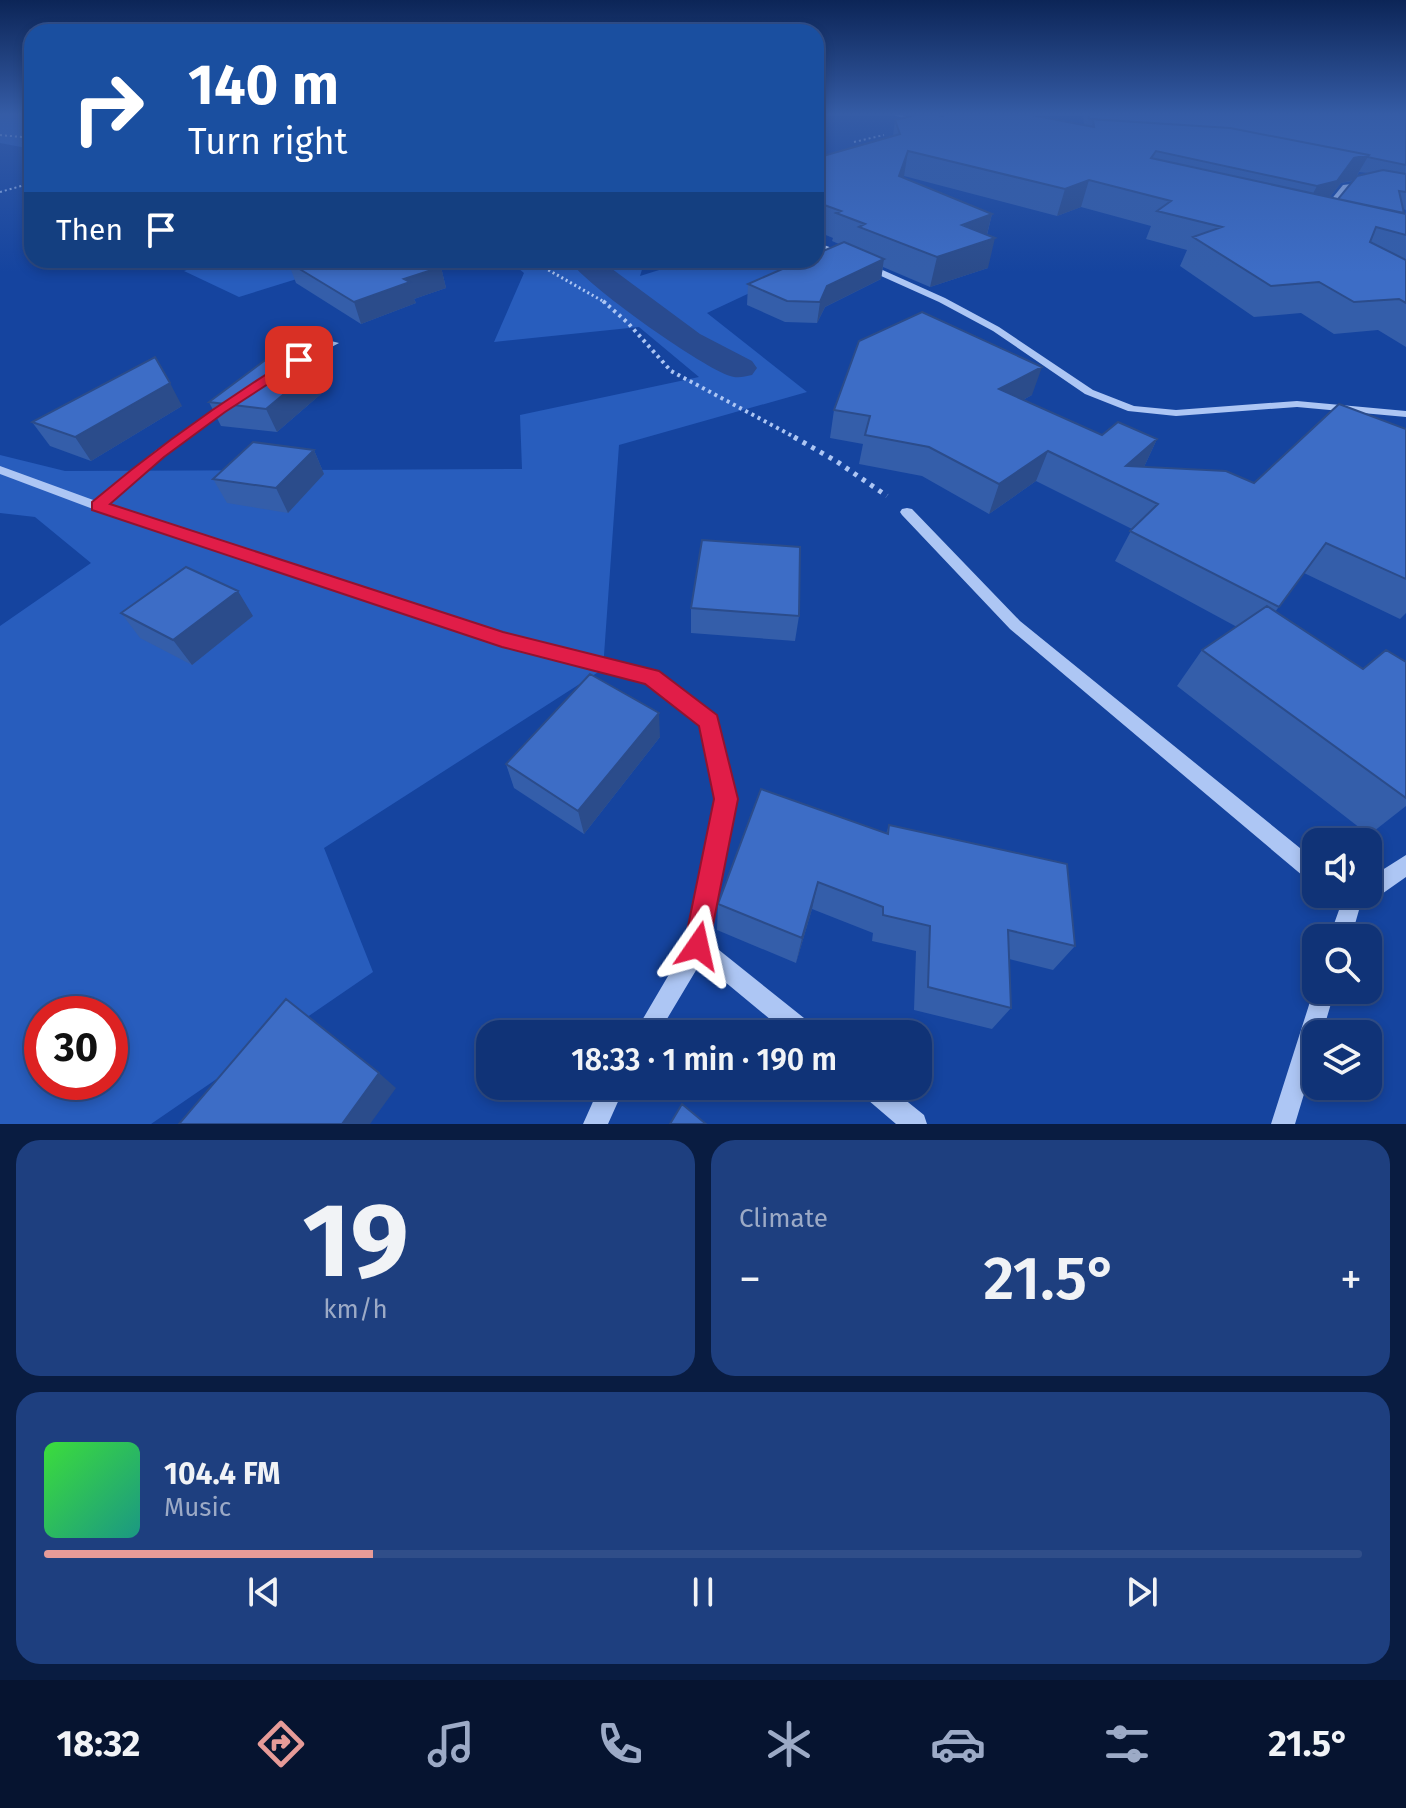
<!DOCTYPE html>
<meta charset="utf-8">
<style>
body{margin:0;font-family:"Fira Sans",sans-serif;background:#1e3f7f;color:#f1f3f6;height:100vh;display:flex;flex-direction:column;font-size:30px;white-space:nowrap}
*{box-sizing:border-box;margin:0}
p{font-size:26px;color:#9caac6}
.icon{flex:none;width:44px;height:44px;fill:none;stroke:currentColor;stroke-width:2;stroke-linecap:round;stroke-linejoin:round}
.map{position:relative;height:1124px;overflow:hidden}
.side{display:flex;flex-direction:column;gap:16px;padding:16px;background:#091c41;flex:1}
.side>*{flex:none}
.guide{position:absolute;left:24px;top:24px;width:800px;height:244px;border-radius:24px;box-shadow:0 4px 12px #0003,0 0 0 2px #304e89;background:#1a4fa0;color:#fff;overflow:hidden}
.tools{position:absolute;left:1302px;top:828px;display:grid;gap:16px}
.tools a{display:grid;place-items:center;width:80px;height:80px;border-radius:16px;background:#103377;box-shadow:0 4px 12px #0003,0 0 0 2px #304e89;font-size:40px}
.speed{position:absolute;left:24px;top:996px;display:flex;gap:16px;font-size:40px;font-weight:700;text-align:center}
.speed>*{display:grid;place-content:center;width:104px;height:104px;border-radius:50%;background:#103377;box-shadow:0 4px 12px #0003,0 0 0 2px #304e89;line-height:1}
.speed .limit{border:12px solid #d22;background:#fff;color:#111}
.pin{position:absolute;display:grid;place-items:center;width:68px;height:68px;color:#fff;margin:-34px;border-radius:16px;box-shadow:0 4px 12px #0006}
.me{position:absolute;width:88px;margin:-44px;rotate:11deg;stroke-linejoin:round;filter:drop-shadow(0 0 6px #0008)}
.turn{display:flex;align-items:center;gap:28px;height:168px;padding:0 32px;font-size:36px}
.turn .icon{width:104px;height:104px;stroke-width:2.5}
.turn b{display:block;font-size:56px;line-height:68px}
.then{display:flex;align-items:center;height:76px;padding:0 32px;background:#0003;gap:16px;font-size:30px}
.big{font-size:60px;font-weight:600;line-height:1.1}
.side .card{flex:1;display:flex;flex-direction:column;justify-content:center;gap:12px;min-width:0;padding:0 28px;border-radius:24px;background:#1e3f7f}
.side .dial{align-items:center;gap:0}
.dial b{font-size:104px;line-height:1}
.song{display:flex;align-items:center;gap:24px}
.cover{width:96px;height:96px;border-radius:12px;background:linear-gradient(135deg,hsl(120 70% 55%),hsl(170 70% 35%))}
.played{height:8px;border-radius:4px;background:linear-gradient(90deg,#e69b98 25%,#304e89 25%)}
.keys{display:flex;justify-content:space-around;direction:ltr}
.heat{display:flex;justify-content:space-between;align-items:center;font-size:44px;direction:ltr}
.side .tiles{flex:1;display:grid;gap:16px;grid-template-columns:1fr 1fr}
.card:last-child{grid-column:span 2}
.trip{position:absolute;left:476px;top:1020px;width:456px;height:80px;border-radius:24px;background:#103377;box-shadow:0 4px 12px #0003,0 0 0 2px #304e89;font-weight:600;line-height:80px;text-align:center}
.tab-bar{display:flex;height:128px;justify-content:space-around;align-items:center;background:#061430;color:#9caac6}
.tab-bar .icon{width:56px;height:56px}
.tab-bar .on{color:#e69b98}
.tab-bar b{font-size:36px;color:#f1f3f6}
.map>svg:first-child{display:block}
</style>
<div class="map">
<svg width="1406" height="1124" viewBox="0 0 1406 1124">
<rect width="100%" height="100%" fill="#15449f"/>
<path fill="#285dbd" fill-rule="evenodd" d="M0 115H32V149L0 143Z
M213 260H358L239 297 184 271Z
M508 260H645L640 276 691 260 816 262 707 313 807 392 619 445 603 669 324 848 373 972 151 1124H0V626L91 563 35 517 0 513V455L65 471 522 469 520 415 699 377 639 327 494 342 524 273ZM42 1014H110V1082H42Z"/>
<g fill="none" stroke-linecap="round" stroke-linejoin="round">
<path fill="#294b90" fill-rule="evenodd" d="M569 260H600L700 334 752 361 757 368 752 375C743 377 737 379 727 375 695 362 588 287 569 260Z"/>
<path stroke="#adc6f4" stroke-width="2" stroke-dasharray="2 3" stroke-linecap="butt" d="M0 135 32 138
M854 142 884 135
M0 192 32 183"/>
<path stroke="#adc6f4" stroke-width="3" stroke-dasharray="2 3" stroke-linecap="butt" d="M531 260 606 303"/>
<path stroke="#adc6f4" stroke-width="4" stroke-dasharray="3 4" stroke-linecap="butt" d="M603 301 628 323 671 371 798 439"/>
<path stroke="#adc6f4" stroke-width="5" stroke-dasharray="4 6" stroke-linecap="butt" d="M794 437 836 461 887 496"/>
<path fill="#adc6f4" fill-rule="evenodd" d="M893 115H901L926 122 923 124Z
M1368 182V184L1347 188 1328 214 1321 212 1343 185Z
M816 242 848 254 849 256 842 258 816 247Z
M861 263H867L945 298 999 327 1093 390 1134 406 1176 410 1297 401 1406 411V417L1297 407 1176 416 1128 411 1085 394 993 331 939 302 861 267Z
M331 341 339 343 285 372H277L276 370Z
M229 400 233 401V405L163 457 108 505 503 633 657 672 715 717 735 799 709 942 814 1026 817 1034H788L701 962 658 1034H634L688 942 717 799 701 726 646 682 497 643 93 509 0 474V466L96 501 155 451Z
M907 508 912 509 1020 621 1316 861V884L1309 881 1010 629 902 515 900 512 902 509Z
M1406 855V877L1359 910 1351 938H1329L1344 896 1368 894V879Z
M1316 983V990H1335L1322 1034H1316V1054L1295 1124H1271Z
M600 1086H625L608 1124H583Z
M857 1086H888L924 1115 927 1124H896L861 1094Z"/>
</g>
<path fill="#345eaa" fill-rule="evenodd" d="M1083 115H1406V210L1403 209 1404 213 1406 214V347L1378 330 1334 334 1301 313 1254 317 1180 266 1187 250 1146 239 1151 226 1081 207 1057 216 904 176 903 178 992 214 987 235 988 268 930 287 883 267 881 279 825 307 817 323 785 322 747 305 748 284 839 244 832 241 833 238 816 231V158L893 136 895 120 941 116 1084 125ZM1359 172 1368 173 1357 176ZM1353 181 1338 199 1330 197 1341 183Z
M288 262 441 267 446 288 414 299 416 303 361 324 296 283Z
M320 364 329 387 277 432 221 426 209 402Z
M1032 395 1023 400 1102 435 1157 439 1144 467 1254 483 1406 429V613L1400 619 1304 573 1275 612 1363 669 1406 662V806L1369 835 1177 686 1202 650 1237 627 1115 561 1132 529 1036 481 989 514 922 476 859 464 863 444 830 438 834 410Z
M182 406 91 461 50 446 32 422Z
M314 450 324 474 288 513 227 503 213 479Z
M691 608 799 616 795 641 691 633Z
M121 613 253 616 192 665 140 638Z
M660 737 584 834 514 788 506 764Z
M889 825 1075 946 1053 970 1009 959 1011 1008 992 1029 914 1010 916 951 872 941 873 933 812 909 796 963 717 930 718 904 886 834Z"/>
<path fill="#2b4c8b" d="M908 151 904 176 894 202 899 176Z
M1369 155 1354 180 1341 183 1322 207 1303 212 1317 186 1354 158Z
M1089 180 1081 207 1057 216 1065 189Z
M992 214 985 242 995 238 988 268 930 287 937 257 962 225Z
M884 259 881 279 825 307 817 323 820 302 827 286Z
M441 267 446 288 414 299 416 303 361 324 354 302 404 279Z
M320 364 329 387 277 432 266 409Z
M1042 367 1032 395 991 417 999 389Z
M170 383 182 406 91 461 75 437Z
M1157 439 1143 469 1126 466Z
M314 450 324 474 288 513 276 488Z
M1048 451 1036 481 989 514 999 484Z
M238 591 253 616 192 665 173 640Z
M659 713 660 737 584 834 578 811Z
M818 882 812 909 796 963 802 938Z
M379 1073 396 1088 370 1124H342Z"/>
<path fill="#3d6dc6" stroke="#2b4c8b" stroke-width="2" d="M915 115H937L941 116 946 115H1031L1094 127 1093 119 1230 128 1369 155 1354 158 1337 181 1317 186 1156 151 1151 158 1406 214V235L1376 227 1370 242 1406 260V303L1399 299 1354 302 1319 282 1271 286 1193 237 1222 227 1157 211 1171 201 1089 180 1065 189 908 151 899 176 992 214 962 225 995 238 937 257 859 227 865 224 836 213 841 211 816 202V158L900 134 895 120Z
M1089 115H1406V165L1367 157 1369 155 1230 128 1089 119Z
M1383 170 1406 174V192L1399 191 1404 213 1338 199 1357 176Z
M844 242 884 259 827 286 820 302 787 301 748 284 803 260H816V254Z
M293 260H428L441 267 404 279 410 282 354 302 288 262Z
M922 312 1042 367 999 389 1102 435 1118 422 1157 439 1126 466 1226 471 1254 483 1339 404 1406 429V579L1326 543 1279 607 1130 531 1158 504 1048 451 999 484 929 447 865 435 870 416 834 410 859 341Z
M155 357 170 383 75 437 32 422Z
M268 358 320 364 266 409 209 402Z
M253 442 314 450 276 488 213 479Z
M702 540 800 547 799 616 691 608Z
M186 567 238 591 173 640 121 613Z
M1267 606 1363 669 1386 650 1406 662V798L1202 650Z
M590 674 659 713 578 811 506 764Z
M761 789 888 834 889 825 1067 864 1075 946 1008 930 1011 1008 928 987 930 926 883 915V907L818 882 802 938 718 904Z
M286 999 379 1073 342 1124H179Z
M682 1104 706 1124H670Z"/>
<linearGradient id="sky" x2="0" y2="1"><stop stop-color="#0c2557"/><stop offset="0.42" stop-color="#355ca6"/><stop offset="1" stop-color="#355ca6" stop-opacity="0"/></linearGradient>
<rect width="1406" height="272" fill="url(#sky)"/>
<path fill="#e11d48" stroke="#92132f" stroke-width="2" d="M294 357 305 360 225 412 164 457 110 504 503 632 659 671 717 715 738 799 707 955 698 959 688 955 684 946 714 799 699 726 645 684 502 647 92 510V502C156 448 222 401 294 357Z"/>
</svg>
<div class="tools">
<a><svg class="icon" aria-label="sound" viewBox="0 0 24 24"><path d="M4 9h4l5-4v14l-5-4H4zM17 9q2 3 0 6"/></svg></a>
<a><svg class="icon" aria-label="search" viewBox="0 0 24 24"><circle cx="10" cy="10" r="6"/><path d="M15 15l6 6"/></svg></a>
<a><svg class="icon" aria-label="layers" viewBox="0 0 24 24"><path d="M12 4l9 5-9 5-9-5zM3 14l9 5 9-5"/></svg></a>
</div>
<div class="speed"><div class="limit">30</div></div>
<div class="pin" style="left:299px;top:360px;background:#d93025"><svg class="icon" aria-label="arrive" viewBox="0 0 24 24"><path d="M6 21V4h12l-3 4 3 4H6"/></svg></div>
<svg class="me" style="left:698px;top:946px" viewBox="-20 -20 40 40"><path d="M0-17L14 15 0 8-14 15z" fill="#e11d48" stroke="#fff" stroke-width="4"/></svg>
<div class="trip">18:33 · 1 min · 190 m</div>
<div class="guide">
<div class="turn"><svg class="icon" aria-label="right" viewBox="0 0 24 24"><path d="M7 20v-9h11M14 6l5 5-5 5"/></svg><div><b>140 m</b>Turn right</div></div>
<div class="then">Then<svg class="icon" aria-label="arrive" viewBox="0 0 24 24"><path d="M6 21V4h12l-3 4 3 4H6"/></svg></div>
</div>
</div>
<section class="side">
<div class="tiles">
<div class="card dial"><b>19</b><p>km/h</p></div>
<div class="card"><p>Climate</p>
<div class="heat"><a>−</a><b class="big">21.5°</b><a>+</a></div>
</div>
<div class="card">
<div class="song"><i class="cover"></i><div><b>104.4 FM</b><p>Music</p></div></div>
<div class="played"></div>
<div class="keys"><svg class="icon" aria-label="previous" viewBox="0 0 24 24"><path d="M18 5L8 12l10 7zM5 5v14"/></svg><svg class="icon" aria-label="pause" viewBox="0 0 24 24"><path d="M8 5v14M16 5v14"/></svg><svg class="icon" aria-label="next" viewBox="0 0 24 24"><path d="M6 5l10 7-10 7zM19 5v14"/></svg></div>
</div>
</div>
</section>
<nav class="tab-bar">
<b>18:32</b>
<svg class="icon on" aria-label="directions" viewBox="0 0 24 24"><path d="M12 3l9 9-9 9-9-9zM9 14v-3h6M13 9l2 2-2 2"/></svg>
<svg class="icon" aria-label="music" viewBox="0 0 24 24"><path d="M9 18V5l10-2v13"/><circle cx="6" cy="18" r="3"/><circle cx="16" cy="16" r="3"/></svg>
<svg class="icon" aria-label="phone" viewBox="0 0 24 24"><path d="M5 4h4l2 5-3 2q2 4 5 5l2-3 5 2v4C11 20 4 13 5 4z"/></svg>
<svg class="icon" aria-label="climate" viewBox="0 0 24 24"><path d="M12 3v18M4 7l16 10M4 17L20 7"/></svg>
<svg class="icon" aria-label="car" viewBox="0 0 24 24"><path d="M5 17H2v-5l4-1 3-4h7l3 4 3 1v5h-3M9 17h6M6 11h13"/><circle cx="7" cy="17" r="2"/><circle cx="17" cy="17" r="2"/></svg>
<svg class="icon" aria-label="filters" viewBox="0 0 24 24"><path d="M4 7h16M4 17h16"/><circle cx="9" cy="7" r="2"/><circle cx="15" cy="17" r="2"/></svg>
<b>21.5°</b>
</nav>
